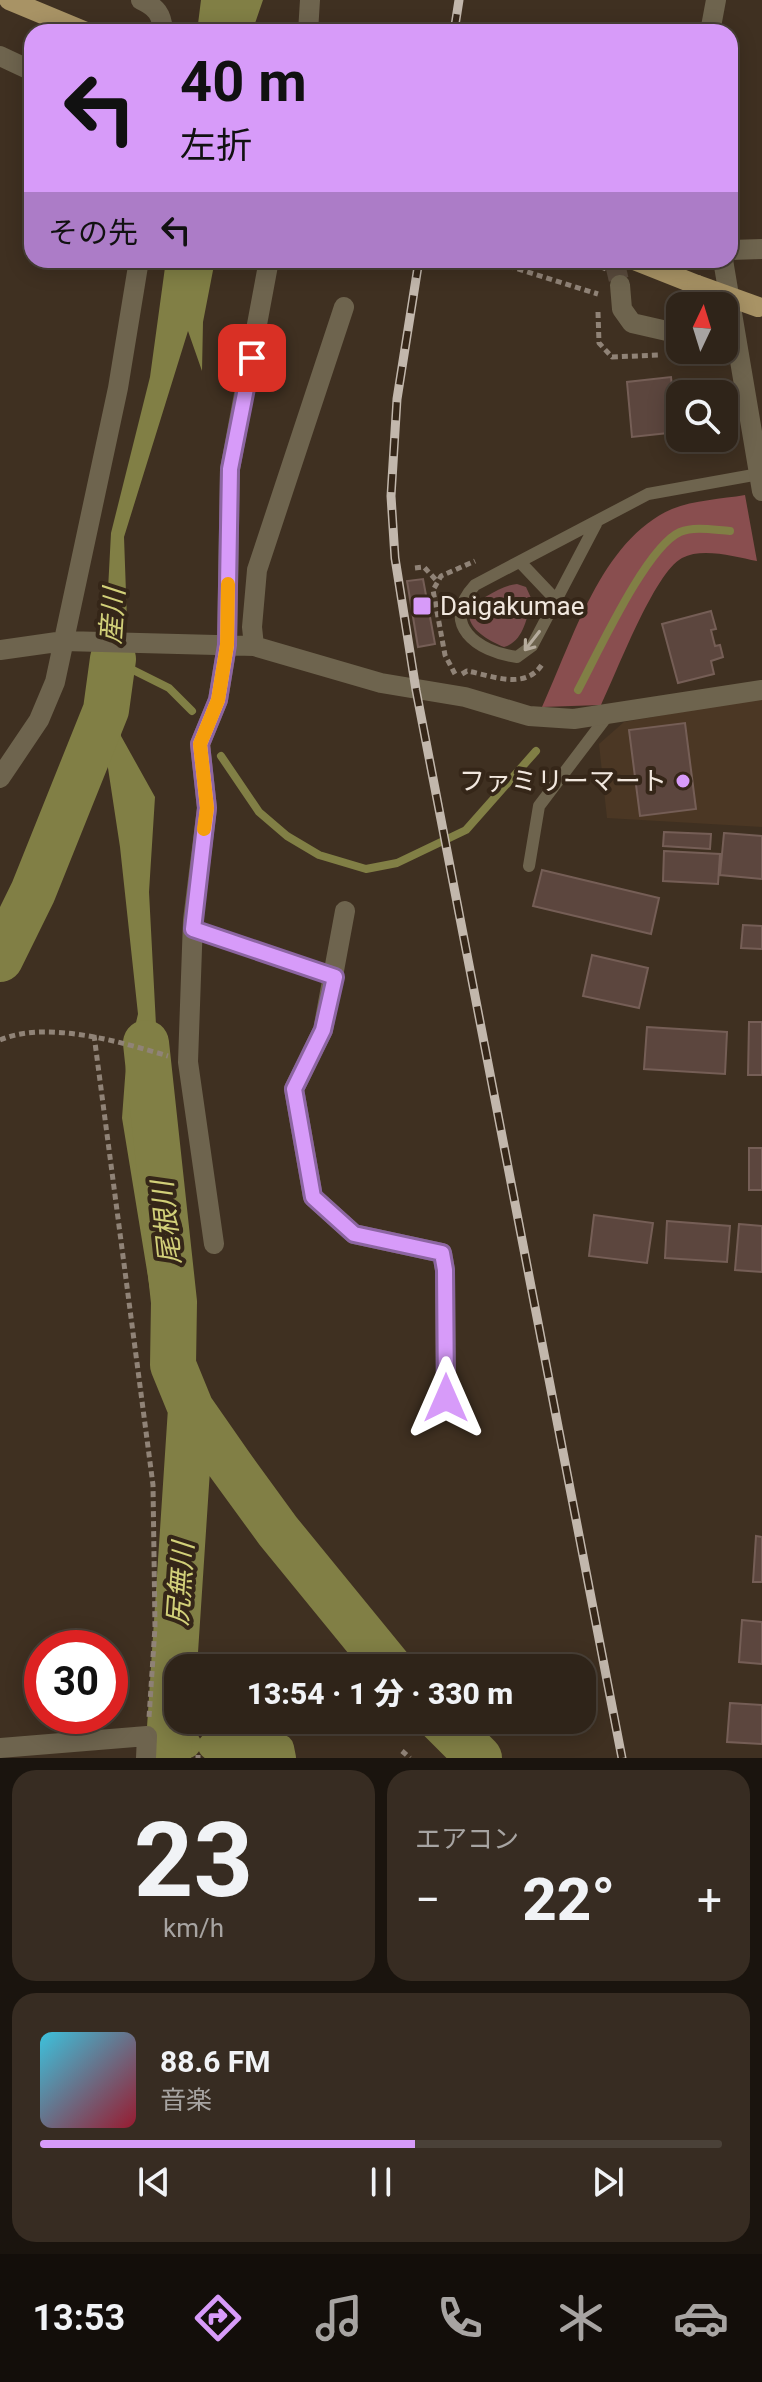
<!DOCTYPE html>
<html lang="ja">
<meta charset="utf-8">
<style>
body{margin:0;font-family:Roboto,"Noto Sans JP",sans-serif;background:#372c22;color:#f1f3f6;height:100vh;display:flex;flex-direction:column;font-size:30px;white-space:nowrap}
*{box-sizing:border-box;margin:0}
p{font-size:26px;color:#a7a4a2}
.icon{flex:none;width:44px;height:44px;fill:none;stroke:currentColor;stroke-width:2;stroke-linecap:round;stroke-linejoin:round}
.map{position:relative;height:1758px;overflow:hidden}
.details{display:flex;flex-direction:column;gap:12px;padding:12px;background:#1a140e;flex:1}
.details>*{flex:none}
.guide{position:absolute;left:24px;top:24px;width:714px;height:244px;border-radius:24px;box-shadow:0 4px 20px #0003,0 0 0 2px #4a4138;background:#d79bf9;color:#111;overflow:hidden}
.needle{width:52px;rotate:4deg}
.tools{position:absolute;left:666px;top:292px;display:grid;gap:16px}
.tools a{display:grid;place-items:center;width:72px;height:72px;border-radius:16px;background:#2f2419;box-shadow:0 4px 20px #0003,0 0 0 2px #4a4138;font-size:40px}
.speed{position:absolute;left:24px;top:1630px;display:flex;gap:16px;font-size:40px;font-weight:700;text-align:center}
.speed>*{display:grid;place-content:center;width:104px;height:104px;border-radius:50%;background:#2f2419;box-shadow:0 4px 20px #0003,0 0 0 2px #4a4138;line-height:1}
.speed .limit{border:12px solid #d22;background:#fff;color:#111}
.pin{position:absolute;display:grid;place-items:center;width:68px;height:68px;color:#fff;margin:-34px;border-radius:16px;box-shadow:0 4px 12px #0006}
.me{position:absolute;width:88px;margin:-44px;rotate:0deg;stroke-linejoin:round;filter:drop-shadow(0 0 6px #0008)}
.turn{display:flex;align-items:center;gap:28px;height:168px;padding:0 24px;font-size:36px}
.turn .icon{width:104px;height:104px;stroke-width:2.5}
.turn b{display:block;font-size:56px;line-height:68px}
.then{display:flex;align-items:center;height:76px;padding:0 24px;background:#0003;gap:16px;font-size:30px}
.big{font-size:60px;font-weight:800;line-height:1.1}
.details .card{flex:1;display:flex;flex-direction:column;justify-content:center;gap:12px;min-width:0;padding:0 28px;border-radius:24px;background:#372c22}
.details .dial{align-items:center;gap:0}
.dial b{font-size:104px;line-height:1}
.song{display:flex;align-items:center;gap:24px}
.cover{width:96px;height:96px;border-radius:12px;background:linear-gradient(135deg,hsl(190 70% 55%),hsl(350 70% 35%))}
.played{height:8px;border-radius:4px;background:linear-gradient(90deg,#d79bf9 55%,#4a4138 55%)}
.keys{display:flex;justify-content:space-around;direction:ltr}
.heat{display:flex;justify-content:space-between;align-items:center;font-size:44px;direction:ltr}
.details .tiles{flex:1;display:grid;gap:12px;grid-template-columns:1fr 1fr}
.card:last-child{grid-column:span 2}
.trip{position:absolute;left:164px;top:1654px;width:432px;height:80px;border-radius:24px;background:#2f2419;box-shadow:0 4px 20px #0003,0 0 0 2px #4a4138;font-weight:800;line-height:80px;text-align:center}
.dock{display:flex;height:128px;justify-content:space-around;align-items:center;background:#130e0a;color:#a7a4a2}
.dock .icon{width:56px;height:56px}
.dock .active{color:#d79bf9}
.dock b{font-size:36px;color:#f1f3f6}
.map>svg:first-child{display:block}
</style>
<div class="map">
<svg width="762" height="1758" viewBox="0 0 762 1758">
<rect width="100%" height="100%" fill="#3f3021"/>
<path fill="#4b3724" d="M762 698V827L607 818 599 744 624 722Z"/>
<path fill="#7a4d4d" d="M517 584 526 587 532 600C526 619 524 641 504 647 479 637 450 615 487 596 497 590 506 585 517 584Z"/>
<path fill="#894e4f" d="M745 495 757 561C735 557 703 547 682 558 654 573 617 672 601 705L542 707C573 640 601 540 672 509 694 500 722 499 745 495Z"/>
<path fill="#817f45" d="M201 0H263L252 32H197Z
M166 260H215L203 322 202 371 188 331 124 537 127 621 117 681 121 736 155 797 149 892 159 1082 144 1138 155 1195V1229L167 1291 168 1331 191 1409 166 1387 122 1118 126 1065 138 1014 120 847 101 722 111 533 150 377Z"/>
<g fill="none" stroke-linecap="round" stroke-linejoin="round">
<path stroke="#817f45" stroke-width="8" d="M113 660 169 688 192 711
M578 690C597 655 646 547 680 532 695 526 714 530 730 531
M221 756 259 812 287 836 319 855 366 869 397 863 466 830 536 751"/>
<path stroke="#817f45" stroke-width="28" d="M168 1743 187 1744
M212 1746 280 1748 282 1758"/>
<path stroke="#817f45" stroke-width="46" d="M0 959 33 892 106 710 113 659
M146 1043 174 1302 173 1365 191 1409 230 1465 278 1531 390 1668
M441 1720 479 1758
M168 1758 191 1409"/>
</g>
<path fill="#5c463e" stroke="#755e56" stroke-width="2" d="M671 377 677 432 632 437 627 382Z
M423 579 435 644 418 647 407 581Z
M711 611 716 629 711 630 715 646 720 645 723 657 711 661 714 674 678 683 662 624Z
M685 723 696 809 640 816 629 730Z
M664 832 711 834 710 849 663 846Z
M724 833 762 836V879L720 875Z
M664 851 720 854 718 884 663 881Z
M542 870 659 898 651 934 533 906Z
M743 925 762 926V949L741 948Z
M592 955 648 968 639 1008 583 996Z
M749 1022H762V1075H748Z
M647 1027 727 1032 725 1074 644 1069Z
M749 1148H762V1190H749Z
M594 1215 653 1223 647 1263 589 1256Z
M667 1221 730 1226 727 1262 665 1258Z
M739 1224 762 1226V1272L735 1270Z
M756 1536 762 1537V1582H753Z
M742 1620 762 1622V1664L739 1662Z
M730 1703 762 1705V1744L727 1742Z"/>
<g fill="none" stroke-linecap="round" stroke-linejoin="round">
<path stroke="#5a4b3d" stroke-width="20" stroke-dasharray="20 10" stroke-linecap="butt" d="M614 260 620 285"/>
<path stroke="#908377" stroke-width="5" stroke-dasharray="6 4" stroke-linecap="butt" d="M489 260 598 294
M585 260 606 269
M598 312 599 343 612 357 660 355
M694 353 716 351
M415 568 424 567 436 580
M455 674 445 655 433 590 441 576 475 561
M462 674 467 671C494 676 526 691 543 663
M94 1035 153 1485 155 1627 149 1718
M0 1040C47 1020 121 1042 168 1056
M402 1751 410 1758
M198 1758V1755"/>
<path stroke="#6e644e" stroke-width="12" d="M596 524 532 646 517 657C477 652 439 624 475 585L648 494 759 474
M520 562 556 600
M529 866 539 806 608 715
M193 929 335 977"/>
<path stroke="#6e644e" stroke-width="20" d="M141 0C156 7 162 14 163 31
M308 32 310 0
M0 56 32 71
M730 250 762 249
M620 285 622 309 632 323 680 334
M254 646 252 627 257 570 344 307
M0 650 64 641 254 646 381 683 465 697 529 716 574 719 762 690
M0 778 39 720 55 682 118 388 139 260
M345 911 323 1030 294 1089 313 1197 354 1234 442 1253 445 1270 446 1398
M214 1244 188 1062 193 920 207 808 200 744 218 700 227 645 230 469 269 260
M0 1748 147 1736 146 1758"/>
<path stroke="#6e644e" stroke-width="20" d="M710 32 716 0
M723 260 762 491"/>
<path stroke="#a89365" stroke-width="20" d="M9 0 86 32
M634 260 697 285"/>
<g stroke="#c2b7ac" stroke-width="9">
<path id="rail" d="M454 32 459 0
M419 260 397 399 391 496 395 558 416 690 622 1758"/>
</g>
<use href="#rail" stroke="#352618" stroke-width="6" stroke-dasharray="18" stroke-linecap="butt"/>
<path stroke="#a89365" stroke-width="20" d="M697 285 758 307"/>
</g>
<defs><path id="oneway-shaft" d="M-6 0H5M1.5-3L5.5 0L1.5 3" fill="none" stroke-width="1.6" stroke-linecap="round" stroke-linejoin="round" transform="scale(2)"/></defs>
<use stroke="#b6ac9d" href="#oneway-shaft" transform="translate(532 641) rotate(128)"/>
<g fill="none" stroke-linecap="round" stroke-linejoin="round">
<g stroke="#8c65a2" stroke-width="20">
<path id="route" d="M252 358 230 469 227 645 218 700 200 744 207 808 193 929 335 977 323 1030 294 1089 313 1197 354 1234 442 1253 445 1270 446 1398"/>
</g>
<use href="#route" stroke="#d79bf9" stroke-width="14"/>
<path stroke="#f59e0b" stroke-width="14" d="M204 829 207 808 200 744 218 700 227 645 228 584"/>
</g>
<g fill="#d79bf9" stroke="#352618" stroke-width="3">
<rect x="412" y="596" width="20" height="20" rx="4"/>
<circle cx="683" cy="781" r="8"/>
</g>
<g text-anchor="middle" stroke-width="8" stroke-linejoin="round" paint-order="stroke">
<g font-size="26" fill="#f1e7de" stroke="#352618" text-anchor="start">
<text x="440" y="615">Daigakumae</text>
<text x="667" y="790" text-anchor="end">ファミリーマート</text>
</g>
<g font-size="28" font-style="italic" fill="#d2d079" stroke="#352618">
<text transform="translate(112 616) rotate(-86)" y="10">産川</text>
<text transform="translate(166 1223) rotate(-96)" y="10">尾根川</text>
<text transform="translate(180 1584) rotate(-86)" y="10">尻無川</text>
</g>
</g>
</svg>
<div class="tools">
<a><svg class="needle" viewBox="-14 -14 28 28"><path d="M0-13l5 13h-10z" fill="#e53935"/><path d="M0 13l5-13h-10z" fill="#a7a4a2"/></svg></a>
<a><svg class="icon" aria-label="search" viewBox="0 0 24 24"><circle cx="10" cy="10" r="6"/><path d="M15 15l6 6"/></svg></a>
</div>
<div class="speed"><div class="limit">30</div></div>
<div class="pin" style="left:252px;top:358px;background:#d93025"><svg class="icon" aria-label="arrive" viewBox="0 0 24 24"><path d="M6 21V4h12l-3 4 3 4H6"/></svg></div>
<svg class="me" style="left:446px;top:1398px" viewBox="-20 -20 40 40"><path d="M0-17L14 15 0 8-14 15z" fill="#d79bf9" stroke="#fff" stroke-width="4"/></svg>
<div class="trip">13:54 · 1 分 · 330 m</div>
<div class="guide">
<div class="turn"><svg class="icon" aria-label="left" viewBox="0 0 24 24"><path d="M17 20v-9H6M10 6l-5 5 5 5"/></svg><div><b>40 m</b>左折</div></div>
<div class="then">その先<svg class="icon" aria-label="left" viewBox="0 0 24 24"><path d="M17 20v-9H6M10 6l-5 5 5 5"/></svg></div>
</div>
</div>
<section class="details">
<div class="tiles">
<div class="card dial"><b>23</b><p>km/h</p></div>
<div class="card"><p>エアコン</p>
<div class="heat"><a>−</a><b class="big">22°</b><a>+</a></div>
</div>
<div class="card">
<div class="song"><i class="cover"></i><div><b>88.6 FM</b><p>音楽</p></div></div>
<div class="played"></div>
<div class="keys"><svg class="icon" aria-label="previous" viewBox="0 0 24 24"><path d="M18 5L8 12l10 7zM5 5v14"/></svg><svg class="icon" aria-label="pause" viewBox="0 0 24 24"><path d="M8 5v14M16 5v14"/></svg><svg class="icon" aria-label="next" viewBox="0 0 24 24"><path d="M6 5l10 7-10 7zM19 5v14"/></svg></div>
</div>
</div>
</section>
<nav class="dock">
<b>13:53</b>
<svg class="icon active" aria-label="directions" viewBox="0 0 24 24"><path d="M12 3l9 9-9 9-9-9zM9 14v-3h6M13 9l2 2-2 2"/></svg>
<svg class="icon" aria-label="music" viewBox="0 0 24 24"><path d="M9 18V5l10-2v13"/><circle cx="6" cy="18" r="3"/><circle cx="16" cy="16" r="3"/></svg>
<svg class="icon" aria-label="phone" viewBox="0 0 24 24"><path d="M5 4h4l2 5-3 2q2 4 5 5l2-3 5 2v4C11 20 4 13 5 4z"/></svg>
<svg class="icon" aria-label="climate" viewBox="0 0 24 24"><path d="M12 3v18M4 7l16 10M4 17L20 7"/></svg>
<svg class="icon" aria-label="car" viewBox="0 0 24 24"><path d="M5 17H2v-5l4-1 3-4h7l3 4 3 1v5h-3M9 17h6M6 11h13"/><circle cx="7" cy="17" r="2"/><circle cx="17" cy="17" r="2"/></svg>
</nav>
